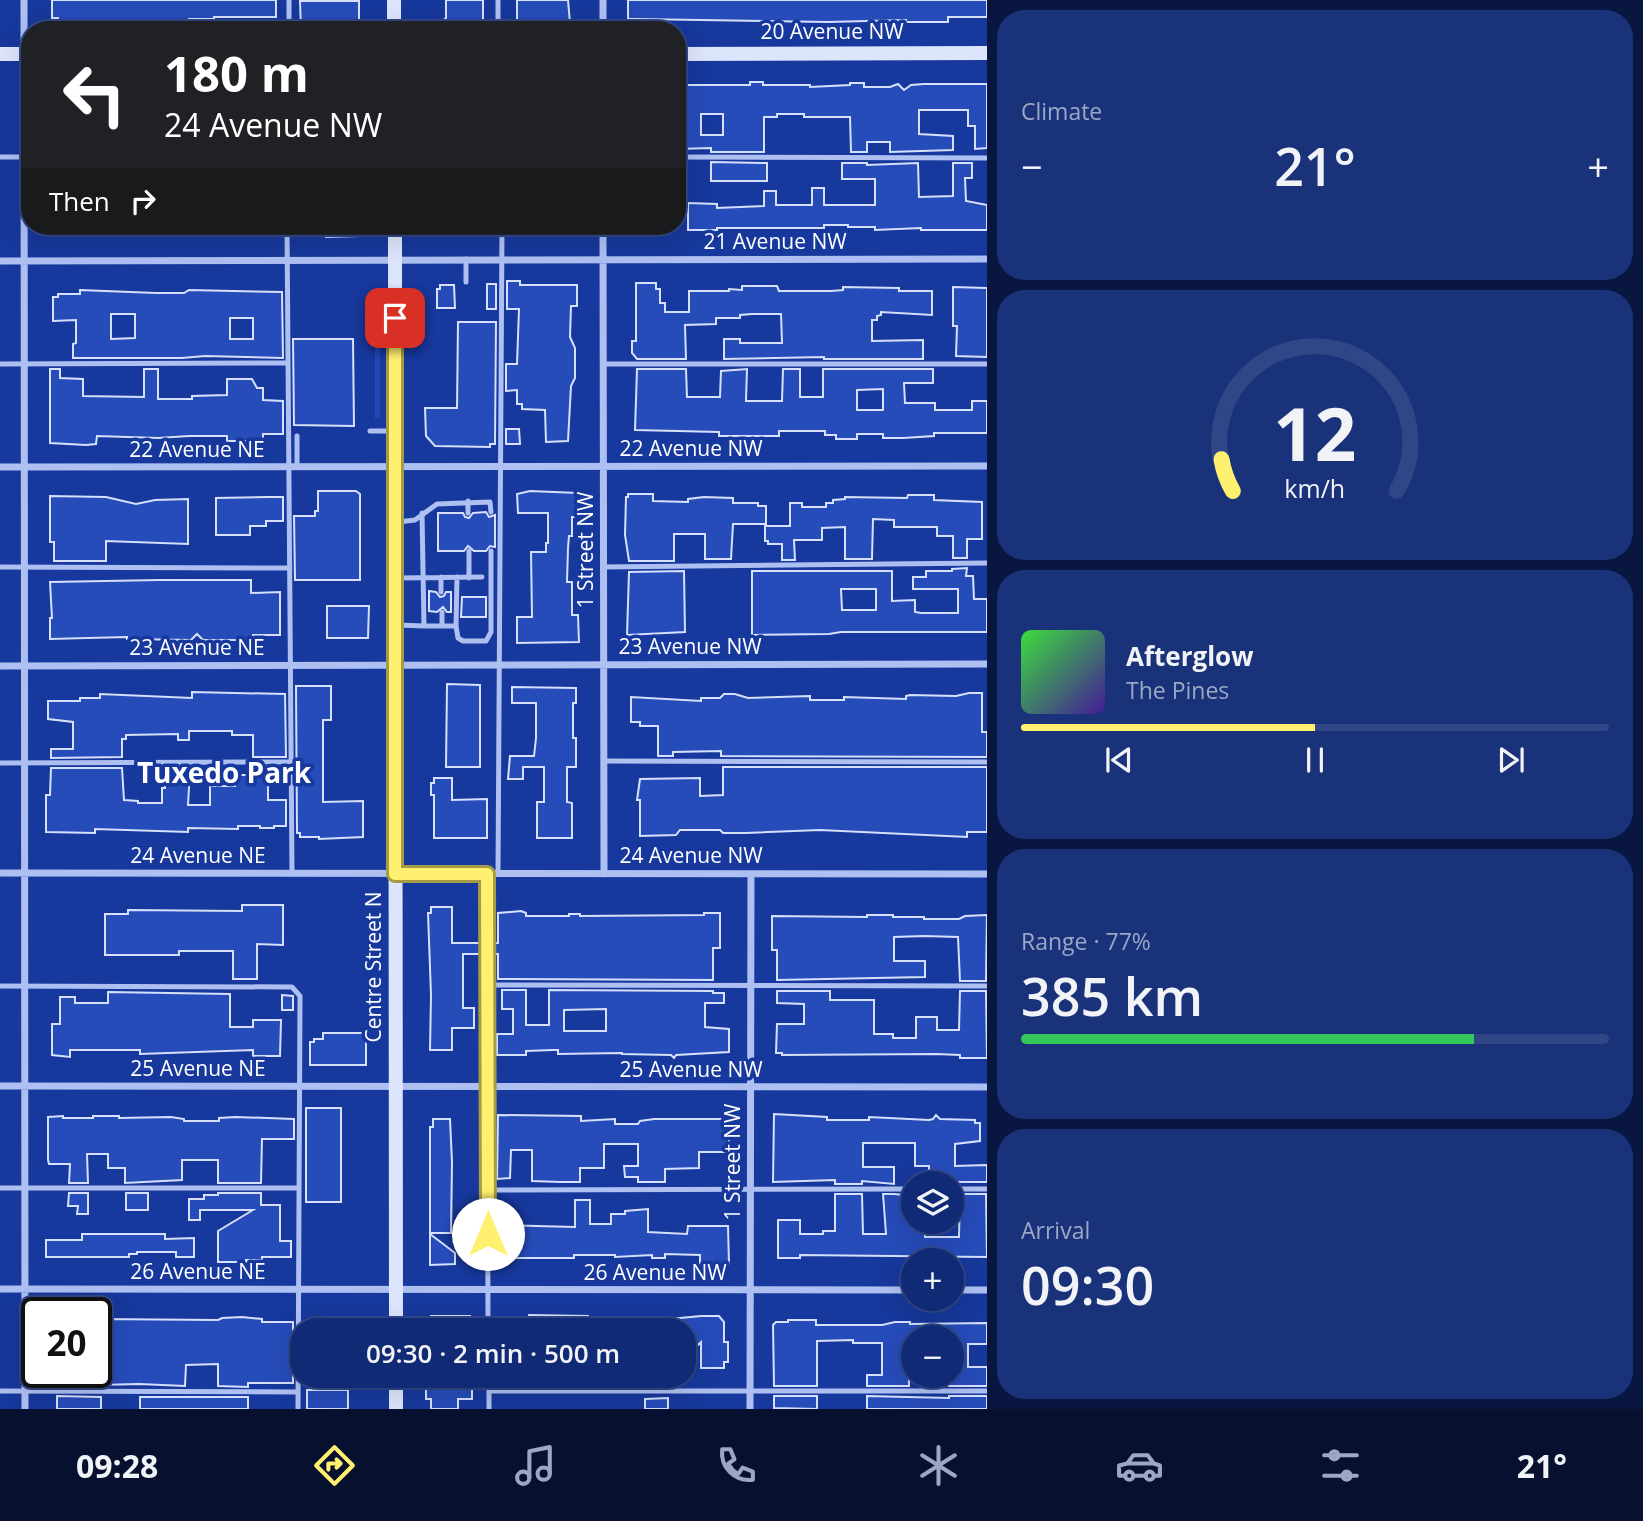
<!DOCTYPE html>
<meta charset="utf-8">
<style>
body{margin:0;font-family:"Open Sans",sans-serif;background:#1a327a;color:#f1f3f6;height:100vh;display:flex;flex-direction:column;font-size:26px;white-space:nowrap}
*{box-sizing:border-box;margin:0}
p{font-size:23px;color:#9ca7c5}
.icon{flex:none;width:38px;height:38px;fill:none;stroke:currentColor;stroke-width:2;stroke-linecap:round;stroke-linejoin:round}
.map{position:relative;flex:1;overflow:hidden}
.side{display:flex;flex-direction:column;gap:10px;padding:10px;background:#091740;width:656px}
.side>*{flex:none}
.top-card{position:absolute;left:21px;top:21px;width:665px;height:214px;border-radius:28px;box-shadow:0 7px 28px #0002,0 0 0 2px #304687;background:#202124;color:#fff;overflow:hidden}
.fabs{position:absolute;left:901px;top:1171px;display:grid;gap:14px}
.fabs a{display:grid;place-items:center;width:63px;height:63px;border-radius:50%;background:#112a75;box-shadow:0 7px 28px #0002,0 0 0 2px #304687;font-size:35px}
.speed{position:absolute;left:21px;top:1297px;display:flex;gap:14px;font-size:35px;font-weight:700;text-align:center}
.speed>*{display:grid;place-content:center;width:91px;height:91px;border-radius:50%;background:#112a75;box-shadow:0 7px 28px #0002,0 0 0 2px #304687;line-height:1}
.speed .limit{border:4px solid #111;border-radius:10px;background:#fff;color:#111}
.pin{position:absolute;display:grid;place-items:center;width:60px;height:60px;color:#fff;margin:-30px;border-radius:14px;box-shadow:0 4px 10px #0006}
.me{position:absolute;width:77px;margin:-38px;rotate:0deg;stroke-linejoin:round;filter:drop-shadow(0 0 5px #0008)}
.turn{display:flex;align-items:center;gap:24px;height:147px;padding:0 28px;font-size:32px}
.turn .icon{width:91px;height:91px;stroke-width:2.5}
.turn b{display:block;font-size:49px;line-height:60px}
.then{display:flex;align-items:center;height:66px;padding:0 28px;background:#0003;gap:14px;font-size:26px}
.big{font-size:52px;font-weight:600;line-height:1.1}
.side .card{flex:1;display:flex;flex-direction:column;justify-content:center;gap:10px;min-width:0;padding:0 24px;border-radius:28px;background:#1a327a}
.side .dial{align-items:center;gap:0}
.dial svg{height:182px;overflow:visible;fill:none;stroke:#304687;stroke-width:7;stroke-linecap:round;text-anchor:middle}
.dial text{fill:#f1f3f6;stroke:none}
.song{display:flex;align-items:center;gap:21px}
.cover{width:84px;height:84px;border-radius:10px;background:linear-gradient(135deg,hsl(120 70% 55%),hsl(260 70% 35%))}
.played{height:7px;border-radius:4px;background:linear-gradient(90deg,#fff06f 50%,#304687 50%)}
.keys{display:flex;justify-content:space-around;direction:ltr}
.heat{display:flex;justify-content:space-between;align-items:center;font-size:38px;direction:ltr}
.charge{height:10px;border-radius:5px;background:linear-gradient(90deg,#34c759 77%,#304687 0)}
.trip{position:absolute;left:290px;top:1318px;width:406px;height:70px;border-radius:28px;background:#112a75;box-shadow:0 7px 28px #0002,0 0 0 2px #304687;font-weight:600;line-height:70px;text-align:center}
.menu{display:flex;height:112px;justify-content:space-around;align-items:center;background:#07112f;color:#9ca7c5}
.menu .icon{width:49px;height:49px}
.menu .current{color:#fff06f}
.menu b{font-size:32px;color:#f1f3f6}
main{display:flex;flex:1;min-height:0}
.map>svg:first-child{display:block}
</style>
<main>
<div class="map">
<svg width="987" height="1409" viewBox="0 0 987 1409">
<rect width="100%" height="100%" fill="#17389c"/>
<path fill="#2047b5" d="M375 325 380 328V418L375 419Z"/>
<path fill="#264cba" stroke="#d6e0fc" stroke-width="2" fill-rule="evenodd" d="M52 0H276V17H214V19H189V26L58 22V18H52Z
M446 0H483V30H433L446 18Z
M517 0H568L570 23 534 22V30H517Z
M628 0H987V17H948V22H906V20L828 22 637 19H628Z
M300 1H359V30H301Z
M750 82H763V85H810V87L850 85V83H864V87H890L898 84 904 90 911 85 924 84H987V148L975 149V126H968V110H919V134L953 136V150L890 152V142H867V152H851L850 117H804V114H777V117H764V152H711V148L677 149V85H750ZM701 114H723V135H701Z
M711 162 767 163V181H711Z
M842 163H867V165L918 163 919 197 953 196V163H972V178H965L966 201 987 205V230H921V228L875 230V227H848V225H824V228H717V230H688V203L717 204V208L764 206V191H776V205H812V188H824V205H875V179H842Z
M326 226H360V236L326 237Z
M455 226H497V229L489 236H455Z
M507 281H520V285H577V306H571L570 337 575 348V378L571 386 568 441 546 442 545 410 522 409V404H517V390L506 391V364H517L519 309H507Z
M636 283H656V289H660V303H665V312H689V291H729V289L742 290V286H777L779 291H831L843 290V287L899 288V291H932V315L881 312V315L877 316V320H872V341L923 340V359H824V357L724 359V339H740V343H782L781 314H752L740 315V318H716V324L685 325 686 359H637L632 353V341H636Z
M487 284H496V309H487Z
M440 285H454L455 308H437V289H440Z
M953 287 987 288V357L956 356 957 326H953Z
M80 290 156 293H184L189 290 282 292 283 358 205 356 182 358H73V344L76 343V320L53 321V297H58V294H80ZM111 314H135V338L111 339ZM230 318H253V339H230Z
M458 322H496L495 444H490V447L435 446 426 436 425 408H457Z
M293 339H353L354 426 294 425Z
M50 369H60V378L83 379V396L144 397V369H158V399H192V396L227 395V379H252L257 388H263V400L283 401V434H263V441H227V436H189L158 438 97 436 96 444 86 445 50 443Z
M637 369H686L687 397H720L721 371 747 369 746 401H782L783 369H800V397H823V369H933V383H904L905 403H935V410H972V401H987V433H934V436L903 438H883V434H857V439H836V435H825V431H779V436H719V432L635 430ZM883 389V410H857V390Z
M506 429H519L520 444H506Z
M318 491H356L360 494V580H295L294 516H315V511H318Z
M530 491 578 493V513H575V517H572V536H569L568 548 567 582H572V615H578L579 642 517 643V617H532L531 552H546V543H548V513H518L517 494Z
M628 494H653V501L688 502V499L704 497 733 498V503H758V506H766V524H733L731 559H705V534H674V561H629L625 535 626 497H628Z
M908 495H934V500L982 502V539H967V558H953V536H937V527H894V520L873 519 872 559H845V527L822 528V540H794L795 560H782V544H768V541H765V526H790V503H802V507H826V503H833V500L845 499V497L907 498Z
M50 496 106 497 136 504 155 500 188 499V544L106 541V561H54V542H50Z
M269 497H283V521H266V526H250V535H216V498Z
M486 512 489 517 495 515V547L490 546 486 551H474L468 546 464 551H438V513H463L465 517 469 518 473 513Z
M967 568 966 576H973L974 599H987V632H841L829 634 752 635V571H892V601L915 600V612L921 613H958V589H913V577H926V571H952V569ZM841 589H876V610H842Z
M684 571 685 632 627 635 629 572Z
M160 580H251V593L280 592V635H253V640H203L197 634 191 640 127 639V637L50 639V618H52L50 582Z
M429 591 436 592 440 597 444 596 446 592H451V612H447L443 607 437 612 429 611Z
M462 597H486V617H461Z
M327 606H369L368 638H327Z
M447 684 480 685V767H446Z
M296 686H331V720H323V802L363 801V837L319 839V837H300V833H297Z
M512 687 576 688V703H573V738H576V767H567V802L572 803V838H537V802H544V767H523V779H508L510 756H534L536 738V703H512Z
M192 692 285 694 286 757H253V735H232V731H189V740H178V734L126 735V739H122V757L51 758V749H73V722L48 719V701H80V698H100V694L192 698Z
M969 693H982V732H987V757L721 756V751L673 752V756H658V726H640V722H631V697L701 701V698H720L724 694H735L748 698 810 696V700H844V697L906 699V696L910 695 956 696Z
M253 767H268V800H286V826H274V828H260V826H238V829L188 828V832L95 829V833L46 832V795H50L51 768H122L124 800 138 801V803H162V788H165V770H190L188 805H210V786H235V775H253Z
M723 767H987V832H967V837L820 830 746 833H723L720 830H680L676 835 640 836V800H637L640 779 700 778V796L723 795Z
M434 778H452V800L487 799V838H434V795H431V783H434Z
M242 905H283V945L257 944V979H233V951H179V955H105V914H128V910L242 911Z
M431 907H452V943H482V954H463V1008H474V1028H452V1050H430L431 995 428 913H431Z
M521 911 526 913V916H569V914H580V916L704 915V913H720V948H713V980L498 979V954H492V943H498V913Z
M867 915H893V917H924V919H959L965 916 987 915 986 981H960L958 937 924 936 894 937V961H925V977L777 980V950H772V916L867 917Z
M502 990H526V1025H549V990L713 991V993H724V1003H705V1027L729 1029V1052L676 1055 674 1058 671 1055 622 1054V1053L558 1054V1050H553L526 1051V1055H497V1034H513V1009H502ZM606 1009V1031H564V1010Z
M777 991H830V1000H874V1034H893V1038H916V1017H937V1030H959L960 991H986L987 1058H960V1055L936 1054 782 1055V1053H776L777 1024H804V1004L777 1003Z
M108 992 230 994V1027H253V1020H281L280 1056H253V1050L140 1054V1050H70V1057L52 1055V1024H60V997H75V1003H108Z
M282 995 293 996V1010H282Z
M323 1033H366V1065H310V1042H314V1039H323Z
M306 1108H341V1202H306Z
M774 1114 827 1117V1120H869V1117L929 1120 933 1119 936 1115 940 1119 975 1120V1123H980V1141L955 1144V1166L987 1165V1182H929V1166H915V1143H863V1167H894V1184L862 1181V1184H835V1180L773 1182Z
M498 1115 581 1116V1121L615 1119V1124H638L640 1121 654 1119H729V1152H699V1168L665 1169V1182H638V1177H625L624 1166H638V1144H604V1168H580V1182H560L532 1181V1150H511L510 1178 497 1179Z
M63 1116V1118H93V1116H119V1118L171 1117 184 1119V1121H219V1118L236 1117 294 1119V1139H262L261 1183H218V1160H182V1180L125 1183V1168H108V1154H87L88 1183H69L70 1164H49L48 1160V1117Z
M433 1119H450L452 1162 451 1233H430V1127H433Z
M69 1193H88V1214H77L78 1206H68Z
M126 1193H148V1210H126Z
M218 1193H261V1205H280V1241H291V1257H262V1260H246V1262H218V1231L253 1210H200V1220H189V1199H204V1195H218Z
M835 1194H862L863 1234H886L883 1194H894L914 1196V1224H925V1237H959L960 1194H986L987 1257 800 1255V1258H778V1220H800V1234H823V1231H835Z
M575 1200H590V1224H611V1214H625V1211L648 1209V1232L687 1234 688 1226H728L729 1264H700V1255L665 1254V1258H652V1255L615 1257V1255H574V1258H503V1225L575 1227Z
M82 1234H165V1239L194 1238V1257H176V1252H137V1254H129V1257H46V1240H82Z
M430 1234 455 1253V1264L430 1265Z
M529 1315 588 1316 589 1330H529Z
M431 1316H470V1330H431Z
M701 1316H719L724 1322V1342H728V1362H724V1368H701V1342L684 1358V1330H669L670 1319Z
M242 1317 262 1319V1322H293V1383H248V1387L218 1386V1364L186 1365 185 1386 139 1384 57 1386V1384H48V1372H96V1319L218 1320 222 1318Z
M788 1320H816V1325H882L895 1322H910V1324L987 1323V1344H968V1367H987V1386H949V1376H952V1337H914V1372H909V1386H867V1375H882V1343H853V1340L817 1341V1386H774L773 1325 776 1322H788Z
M426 1376H472V1399H458V1409H431V1399H426Z
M307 1390H348V1409H307Z
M57 1396 101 1397V1409H57Z
M774 1396H817V1409L774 1408Z
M867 1396 949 1398V1396H987V1409H867Z
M140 1397H248V1409H140Z
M668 1398V1409H645V1399Z"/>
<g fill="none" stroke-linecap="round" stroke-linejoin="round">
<path stroke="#aec0f2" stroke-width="5" d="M289 0V30
M498 30V0
M0 157H30
M677 157 987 158
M287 226 292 874
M466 282V259
M0 364 288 363
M603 364H987
M370 431H395
M297 467V436
M468 501V513
M398 522 415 520 437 504 490 502 491 512
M469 551V578
M0 567 290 568
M603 567 987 563
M441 577V592
M398 578 482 577
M442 612V625
M398 625 424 626 422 513
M424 626H456L457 577
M456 626 458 638 463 641H486L491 632V551
M604 761 987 762
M0 763 290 762
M487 874 488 1330
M498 874 502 226
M486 985 987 986
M0 986 292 987 300 996 298 1409
M0 1188H299
M952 1189H987
M488 1190 914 1189
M366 1376H396
M489 1376V1409
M0 1391 298 1392
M489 1391H987"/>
<path stroke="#aec0f2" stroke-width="7" d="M24 0 25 1409
M603 0V30
M603 226 604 874
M0 261 987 259
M0 467 987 466
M0 666 987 664
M0 873 987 874
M0 1086 987 1087
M0 1289 914 1290
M952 1290H987
M750 1409 751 874"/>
<path stroke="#dde5fc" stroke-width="14" d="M394 30V0
M0 54H30
M677 54 987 53
M395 226 396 1330
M396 1409V1376"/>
</g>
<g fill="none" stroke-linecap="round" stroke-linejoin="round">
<g stroke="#a69c48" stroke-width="18">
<path id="route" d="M395 318V874H487L488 1234"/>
</g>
<use href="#route" stroke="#fff06f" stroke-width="12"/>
</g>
<g text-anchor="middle" stroke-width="7" stroke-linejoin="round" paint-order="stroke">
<g font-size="21" fill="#fff" stroke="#17389c">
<text x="832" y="39">20 Avenue NW</text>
<text x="775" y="249">21 Avenue NW</text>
<text x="691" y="456">22 Avenue NW</text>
<text x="197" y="457">22 Avenue NE</text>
<text transform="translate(586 550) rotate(-90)" y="7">1 Street NW</text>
<text x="690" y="654">23 Avenue NW</text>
<text x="197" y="655">23 Avenue NE</text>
<text x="198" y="863">24 Avenue NE</text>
<text x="691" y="863">24 Avenue NW</text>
<text transform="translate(374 967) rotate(-90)" y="7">Centre Street N</text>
<text x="198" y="1076">25 Avenue NE</text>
<text x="691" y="1077">25 Avenue NW</text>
<text transform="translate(733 1162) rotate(-90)" y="7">1 Street NW</text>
<text x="198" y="1279">26 Avenue NE</text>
<text x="655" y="1280">26 Avenue NW</text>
</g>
<g font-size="28" font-weight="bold" fill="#fff" stroke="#17389c">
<text x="224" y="783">Tuxedo Park</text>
</g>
</g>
</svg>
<div class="fabs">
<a><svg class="icon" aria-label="layers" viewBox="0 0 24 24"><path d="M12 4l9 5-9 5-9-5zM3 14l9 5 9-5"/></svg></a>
<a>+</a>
<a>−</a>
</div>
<div class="speed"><div class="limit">20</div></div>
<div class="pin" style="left:395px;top:318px;background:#d93025"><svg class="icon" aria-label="arrive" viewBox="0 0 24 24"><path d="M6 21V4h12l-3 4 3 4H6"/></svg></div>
<svg class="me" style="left:488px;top:1234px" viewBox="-20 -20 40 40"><circle r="19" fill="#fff"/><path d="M0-13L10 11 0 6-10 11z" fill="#fff06f"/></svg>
<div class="trip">09:30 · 2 min · 500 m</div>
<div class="top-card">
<div class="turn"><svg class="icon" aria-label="left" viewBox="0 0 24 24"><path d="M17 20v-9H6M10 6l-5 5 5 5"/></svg><div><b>180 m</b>24 Avenue NW</div></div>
<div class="then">Then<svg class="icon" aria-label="right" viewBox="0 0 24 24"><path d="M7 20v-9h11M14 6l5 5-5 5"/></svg></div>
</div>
</div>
<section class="side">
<div class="card"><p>Climate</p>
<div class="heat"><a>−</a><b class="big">21°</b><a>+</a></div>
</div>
<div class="card dial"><svg viewBox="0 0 100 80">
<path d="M14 69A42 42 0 1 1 86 69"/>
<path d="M14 69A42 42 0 0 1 9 55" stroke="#fff06f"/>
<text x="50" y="56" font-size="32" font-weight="700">12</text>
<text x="50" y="72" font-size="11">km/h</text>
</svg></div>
<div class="card">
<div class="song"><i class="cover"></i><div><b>Afterglow</b><p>The Pines</p></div></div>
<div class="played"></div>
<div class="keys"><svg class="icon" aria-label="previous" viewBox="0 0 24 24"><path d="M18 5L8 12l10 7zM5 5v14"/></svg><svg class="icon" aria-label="pause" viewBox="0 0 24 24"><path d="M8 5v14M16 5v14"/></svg><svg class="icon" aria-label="next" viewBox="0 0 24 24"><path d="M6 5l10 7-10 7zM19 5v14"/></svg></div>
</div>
<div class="card"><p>Range · 77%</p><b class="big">385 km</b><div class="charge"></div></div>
<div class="card"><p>Arrival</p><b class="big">09:30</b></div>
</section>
</main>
<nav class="menu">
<b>09:28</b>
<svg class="icon current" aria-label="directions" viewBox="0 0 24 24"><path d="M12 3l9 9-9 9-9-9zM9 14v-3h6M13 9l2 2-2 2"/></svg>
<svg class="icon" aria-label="music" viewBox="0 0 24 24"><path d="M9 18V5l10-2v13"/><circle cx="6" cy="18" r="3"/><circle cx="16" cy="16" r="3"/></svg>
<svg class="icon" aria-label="phone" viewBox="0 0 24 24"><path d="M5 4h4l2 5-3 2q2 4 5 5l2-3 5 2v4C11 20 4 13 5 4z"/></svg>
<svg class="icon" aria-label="climate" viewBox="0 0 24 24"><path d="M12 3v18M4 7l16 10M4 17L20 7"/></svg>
<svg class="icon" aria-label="car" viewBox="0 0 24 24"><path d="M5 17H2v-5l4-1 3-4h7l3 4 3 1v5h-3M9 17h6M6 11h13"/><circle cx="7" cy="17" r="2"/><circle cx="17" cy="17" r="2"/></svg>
<svg class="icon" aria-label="filters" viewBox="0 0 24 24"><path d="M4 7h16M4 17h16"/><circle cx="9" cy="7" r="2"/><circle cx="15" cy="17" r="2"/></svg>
<b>21°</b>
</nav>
